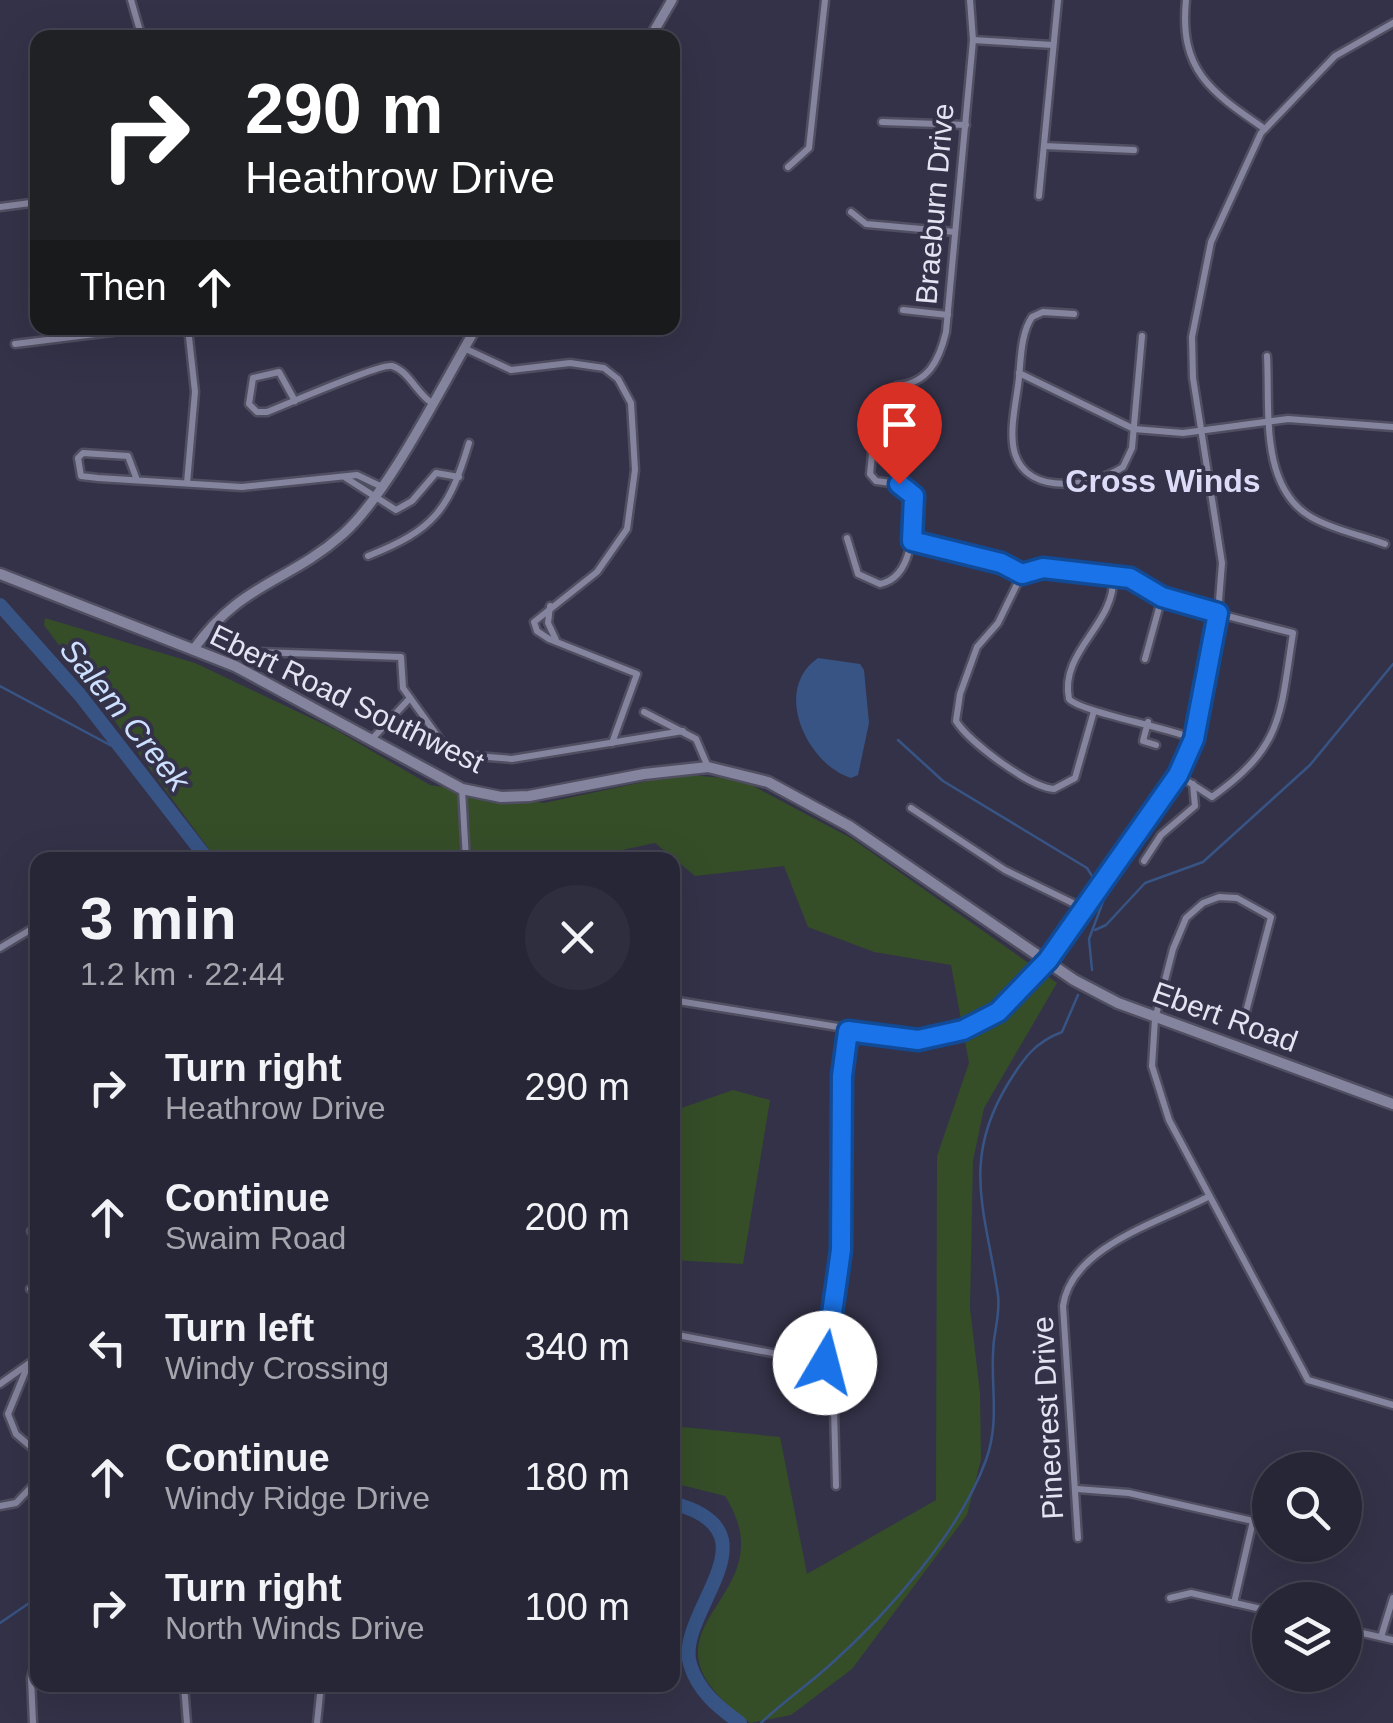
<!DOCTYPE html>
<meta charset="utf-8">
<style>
:root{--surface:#272636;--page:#2f2e3e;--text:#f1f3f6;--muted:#a4a5ad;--line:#434351}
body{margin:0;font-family:Arial,sans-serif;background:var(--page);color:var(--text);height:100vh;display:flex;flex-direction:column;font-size:38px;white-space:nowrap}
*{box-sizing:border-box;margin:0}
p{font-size:32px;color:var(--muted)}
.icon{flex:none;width:55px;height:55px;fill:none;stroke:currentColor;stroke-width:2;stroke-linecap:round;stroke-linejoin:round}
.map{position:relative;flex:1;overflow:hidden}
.details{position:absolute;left:30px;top:852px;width:650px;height:840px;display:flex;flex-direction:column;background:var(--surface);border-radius:20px;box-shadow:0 10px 40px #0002,0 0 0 2px var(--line)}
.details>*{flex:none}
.guide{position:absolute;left:30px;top:30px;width:650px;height:305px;border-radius:20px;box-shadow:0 10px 40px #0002,0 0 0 2px var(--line);background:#202124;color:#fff;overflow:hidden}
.buttons{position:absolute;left:1252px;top:1452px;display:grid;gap:20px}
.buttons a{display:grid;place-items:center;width:110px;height:110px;border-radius:50%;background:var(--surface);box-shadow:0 10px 40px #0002,0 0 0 2px var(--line);font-size:50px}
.pin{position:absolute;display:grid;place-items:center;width:85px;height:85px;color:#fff;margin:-102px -42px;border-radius:50% 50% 50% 0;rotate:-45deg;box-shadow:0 0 10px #0007}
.pin .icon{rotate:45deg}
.me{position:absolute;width:110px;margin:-55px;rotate:8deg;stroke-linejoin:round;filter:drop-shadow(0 0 8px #0008)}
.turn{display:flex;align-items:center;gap:35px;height:210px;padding:0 50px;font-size:45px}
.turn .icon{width:130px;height:130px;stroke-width:2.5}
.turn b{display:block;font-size:70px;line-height:85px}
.then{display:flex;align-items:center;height:95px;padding:0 50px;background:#0003;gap:20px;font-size:38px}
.round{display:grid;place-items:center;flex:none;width:105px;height:105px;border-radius:52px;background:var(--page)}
.headline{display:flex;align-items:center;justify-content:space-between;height:170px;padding:0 50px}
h1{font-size:60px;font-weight:700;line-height:75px}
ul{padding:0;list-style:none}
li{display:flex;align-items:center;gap:30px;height:130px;padding:0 50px}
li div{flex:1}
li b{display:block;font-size:38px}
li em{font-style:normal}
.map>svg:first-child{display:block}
.green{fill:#354e28}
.water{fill:#375485}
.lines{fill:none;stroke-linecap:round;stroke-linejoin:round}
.stream{stroke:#375485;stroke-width:2.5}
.river{stroke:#375485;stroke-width:14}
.minor-casing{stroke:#504e61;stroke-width:11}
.tertiary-casing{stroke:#504e61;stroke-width:14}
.secondary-casing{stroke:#504e61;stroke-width:15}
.minor{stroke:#85849e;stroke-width:6}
.tertiary{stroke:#85849e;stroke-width:9}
.secondary{stroke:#85849e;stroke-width:10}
.route-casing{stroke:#114b97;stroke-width:25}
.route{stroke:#1a73e8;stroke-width:18}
.labels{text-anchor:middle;stroke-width:8;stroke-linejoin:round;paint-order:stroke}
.street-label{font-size:30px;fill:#e4e3f2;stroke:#343248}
.neighbourhood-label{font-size:32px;font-weight:bold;fill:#dcdbf8;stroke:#343248}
.water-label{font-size:32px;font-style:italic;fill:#cde0ff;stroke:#343248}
</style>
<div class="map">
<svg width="1393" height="1723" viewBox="0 0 1393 1723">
<rect width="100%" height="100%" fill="#343248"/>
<g class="green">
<path d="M45,618L195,663L336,730L430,785L544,803L681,774L742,780L851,838L1057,983L984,1108L973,1161L970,1308L980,1393L981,1459L967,1515L852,1669L791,1715L750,1723C615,1624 793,1603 725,1496L673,1483V1426L780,1437L807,1574L936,1500L937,1156L969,1063L951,965L874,952L808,927L784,866L695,876L655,843L575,860H217L44,625Z"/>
<path d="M733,1090L770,1100L743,1264L673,1260V1111Z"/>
</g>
<path class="water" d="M818,658L860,664L864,670L869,723L858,775L851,778C808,765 771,690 818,658Z"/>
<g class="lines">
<g class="stream">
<path d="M0,686L123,752"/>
<path d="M898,740L943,781L1087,868L1094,879"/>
<path d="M1095,930L1106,925L1145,883L1203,862L1310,765L1393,664"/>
<path d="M1092,970L1089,939L1107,891"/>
<path d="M0,1623L38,1597"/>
<path d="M761,1723C783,1702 808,1685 831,1664C888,1613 960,1532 986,1460C1001,1419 989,1380 994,1340C996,1326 1000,1310 998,1295C986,1212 960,1161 1009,1082C1024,1058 1035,1042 1062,1032L1078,995"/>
</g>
<g class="river">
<path d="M0,605L80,695L208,860"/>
<path d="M672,1503C783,1531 675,1612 690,1664C698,1691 718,1707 740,1723"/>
</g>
<defs>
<g id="minor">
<path d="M131,0L142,38"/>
<path d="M1186,0C1179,71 1211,92 1265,129"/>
<path d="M973,40L1053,45"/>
<path d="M882,122L966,125"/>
<path d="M1044,146L1134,150"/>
<path d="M788,167L809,148L825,0"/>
<path d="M1039,196L1058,0"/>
<path d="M0,207L38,202"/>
<path d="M851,212L866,224L955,232"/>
<path d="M903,310L948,315"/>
<path d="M1074,314L1043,312L1032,317C1021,333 1021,358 1019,377C1017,400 1008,431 1015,454C1029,497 1094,486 1123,467L1132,448L1142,336"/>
<path d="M15,344L144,328"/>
<path d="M464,348L511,370L570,363L604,368L618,379L631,403L635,470L627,529L597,572L534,622L537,631L549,639L637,674L612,743"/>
<path d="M1267,356C1270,407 1259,487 1311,517C1333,530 1361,535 1385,544"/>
<path d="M1019,373L1134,429L1183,433L1288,419L1393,427"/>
<path d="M897,386C928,383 939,361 946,332L973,40L970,0"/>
<path d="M295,401L279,372L253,378L249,404L257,412H267C285,405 381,363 392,366C409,371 417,394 432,403"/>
<path d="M346,478L396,510L412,501L436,473L459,477"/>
<path d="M137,480L128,456L83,453L78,458L81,476L98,478L242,487L357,475L380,486"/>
<path d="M187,483L195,392L188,328"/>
<path d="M847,538L858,574L880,584C915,577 913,524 913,497L899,484L876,481L870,474L873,444"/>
<path d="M912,541L1001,563L1022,574"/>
<path d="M368,556C434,530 449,510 469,443"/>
<path d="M1113,577C1116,624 1059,651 1069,699C1081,712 1169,728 1195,739"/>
<path d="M550,606L548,623L556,640"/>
<path d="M259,652L401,657L403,688L444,745L464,755L512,759L683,731"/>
<path d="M1145,659L1162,597"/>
<path d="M1094,711L1075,778L1054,789C1029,787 969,742 956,721L960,694L977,647L998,623L1022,574L1043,568L1131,578L1181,604L1293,633C1280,714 1284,746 1212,797L1178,775"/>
<path d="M644,712L696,739L708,767"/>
<path d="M1148,722L1143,741L1156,745"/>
<path d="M372,739L410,698"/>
<path d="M462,789L466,860"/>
<path d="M911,808L1005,870L1085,909"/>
<path d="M1144,861L1161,835L1195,806L1193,784"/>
<path d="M0,948L30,930"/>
<path d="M672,1000L918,1040L963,1030L998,1012L1048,961L1178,775L1195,739L1218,613L1222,563L1193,378L1192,337L1211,242L1261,133L1335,56L1393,23"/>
<path d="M1243,1023L1271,917L1237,898L1219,897L1203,903L1186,918L1173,949L1155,1019L1152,1066L1169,1120L1308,1380L1393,1405"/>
<path d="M31,1231L38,1230"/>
<path d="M30,1289L38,1287"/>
<path d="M672,1334L825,1363"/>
<path d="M28,1365L8,1414L16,1434L38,1453"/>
<path d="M0,1384L38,1357"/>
<path d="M672,1390H675"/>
<path d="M836,1486L834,1408L825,1363L841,1250L842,1076L848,1031"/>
<path d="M1077,1489L1129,1493L1253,1521L1270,1519"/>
<path d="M0,1506L16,1503L38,1480"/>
<path d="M1078,1538L1063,1306C1071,1247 1159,1222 1208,1197"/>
<path d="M1170,1598L1191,1593L1270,1611"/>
<path d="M1234,1603L1253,1521"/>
<path d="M1345,1629L1393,1640"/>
<path d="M1381,1637L1393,1598"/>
<path d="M184,1685L187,1723"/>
<path d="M33,1723L31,1678L38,1653"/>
<path d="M317,1723L321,1685"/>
</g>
<g id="tertiary">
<path d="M650,38L672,0"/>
<path d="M193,650C241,582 288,583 343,534C390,492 442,385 476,328"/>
</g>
<path id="secondary" d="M0,574L235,666L462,789L501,797L529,796L644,774L708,767L768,782L849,826L1074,980L1118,1003L1393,1104"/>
</defs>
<use href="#minor" class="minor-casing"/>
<use href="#tertiary" class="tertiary-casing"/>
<use href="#secondary" class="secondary-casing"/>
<use href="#minor" class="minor"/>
<use href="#tertiary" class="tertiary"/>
<use href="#secondary" class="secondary"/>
</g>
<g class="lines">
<defs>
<path id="route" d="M825,1363L841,1250L842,1076L848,1031L918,1040L963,1030L998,1012L1048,960L1178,775L1194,739L1218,613L1162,597L1130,578L1043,568L1022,574L1001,563L912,541L914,496L899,484"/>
</defs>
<use href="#route" class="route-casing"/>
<use href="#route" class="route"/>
</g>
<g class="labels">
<g class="street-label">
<text transform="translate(935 204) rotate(-85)" y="10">Braeburn Drive</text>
<text transform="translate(347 699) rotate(26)" y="10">Ebert Road Southwest</text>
<text transform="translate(1225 1017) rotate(20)" y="10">Ebert Road</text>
<text transform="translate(1048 1418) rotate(-93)" y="10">Pinecrest Drive</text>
</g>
<g class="neighbourhood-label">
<text x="1163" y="492">Cross Winds</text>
</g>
<g class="water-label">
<text transform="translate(125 715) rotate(51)" y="11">Salem Creek</text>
</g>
</g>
</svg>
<div class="buttons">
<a><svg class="icon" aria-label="search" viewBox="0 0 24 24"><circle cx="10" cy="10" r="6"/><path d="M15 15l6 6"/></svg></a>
<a><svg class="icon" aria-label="layers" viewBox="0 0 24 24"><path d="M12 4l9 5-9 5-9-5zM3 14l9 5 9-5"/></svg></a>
</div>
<div class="pin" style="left:899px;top:484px;background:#d93025"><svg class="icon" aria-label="arrive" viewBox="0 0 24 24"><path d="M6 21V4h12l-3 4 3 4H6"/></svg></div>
<svg class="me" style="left:825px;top:1363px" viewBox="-20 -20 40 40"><circle r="19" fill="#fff"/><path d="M0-13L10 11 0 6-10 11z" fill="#1a73e8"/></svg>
<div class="guide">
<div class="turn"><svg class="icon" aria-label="right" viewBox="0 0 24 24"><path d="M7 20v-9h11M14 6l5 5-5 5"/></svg><div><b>290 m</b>Heathrow Drive</div></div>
<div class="then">Then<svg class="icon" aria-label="ahead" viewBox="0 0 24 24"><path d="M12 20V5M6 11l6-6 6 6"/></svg></div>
</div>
<section class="details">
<div class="headline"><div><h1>3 min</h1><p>1.2 km · 22:44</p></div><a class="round"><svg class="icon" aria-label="close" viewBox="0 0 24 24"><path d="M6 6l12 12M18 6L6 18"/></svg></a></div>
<ul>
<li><svg class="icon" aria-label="right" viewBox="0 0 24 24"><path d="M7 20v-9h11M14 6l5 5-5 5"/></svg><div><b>Turn right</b><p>Heathrow Drive</p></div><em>290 m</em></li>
<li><svg class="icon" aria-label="ahead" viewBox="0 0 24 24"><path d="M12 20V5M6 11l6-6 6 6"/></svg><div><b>Continue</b><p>Swaim Road</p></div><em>200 m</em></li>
<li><svg class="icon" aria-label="left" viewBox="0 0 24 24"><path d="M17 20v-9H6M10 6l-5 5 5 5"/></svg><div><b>Turn left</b><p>Windy Crossing</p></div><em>340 m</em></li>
<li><svg class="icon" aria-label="ahead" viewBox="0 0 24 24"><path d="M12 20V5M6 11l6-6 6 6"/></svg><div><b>Continue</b><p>Windy Ridge Drive</p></div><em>180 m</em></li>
<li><svg class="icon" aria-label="right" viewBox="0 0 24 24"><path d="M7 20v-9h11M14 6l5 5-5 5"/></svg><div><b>Turn right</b><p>North Winds Drive</p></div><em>100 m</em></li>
</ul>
</section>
</div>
